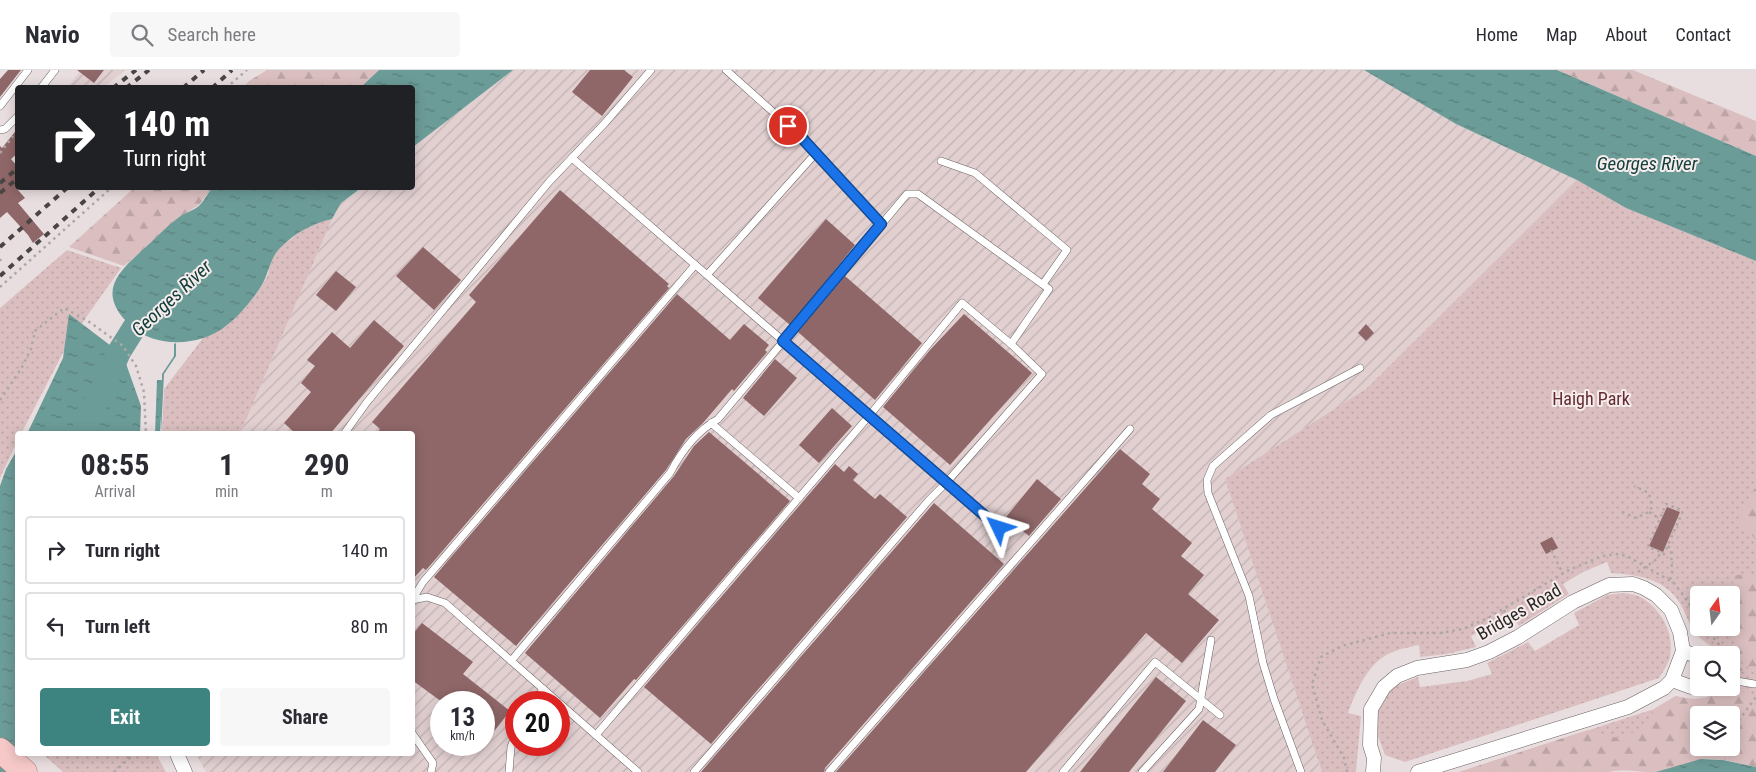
<!DOCTYPE html>
<style>
:root{--surface:#fff;--page:#f7f7f7;--text:#2b2b33;--muted:#7c7c81;--line:#e1e1e2;--accent:#3d8480}
body{margin:0;font-family:"Roboto Condensed",sans-serif;background:var(--page);color:var(--text);height:100vh;display:flex;flex-direction:column;font-size:19px;white-space:nowrap}
*{box-sizing:border-box;margin:0}
p{font-size:16px;color:var(--muted)}
.icon{flex:none;width:28px;height:28px;fill:none;stroke:currentColor;stroke-width:2;stroke-linecap:round;stroke-linejoin:round}
.map{position:relative;flex:1;overflow:hidden}
.panel{position:absolute;left:15px;top:361px;width:400px;height:325px;display:flex;flex-direction:column;background:var(--surface);border-radius:5px;box-shadow:0 2px 12px #0003}
.panel>*{flex:none}
.hud{position:absolute;left:15px;top:15px;width:400px;height:105px;border-radius:5px;box-shadow:0 2px 12px #0003;background:#202124;color:#fff;overflow:hidden}
.needle{width:32px;rotate:14deg}
.controls{position:absolute;left:1690px;top:516px;display:grid;gap:10px}
.controls a{display:grid;place-items:center;width:50px;height:50px;border-radius:5px;background:var(--surface);box-shadow:0 2px 12px #0003;font-size:25px}
.speed{position:absolute;left:430px;top:621px;display:flex;gap:10px;font-size:25px;font-weight:700;text-align:center}
.speed>*{display:grid;place-content:center;width:65px;height:65px;border-radius:50%;background:var(--surface);box-shadow:0 2px 12px #0003;line-height:1}
.speed small{font-size:12px;font-weight:400}
.speed .limit{border:8px solid #d22;background:#fff;color:#111}
.pin{position:absolute;display:grid;place-items:center;width:42px;height:42px;color:#fff;margin:-21px;border:2px solid #fff;border-radius:50%;box-shadow:0 1px 5px #0007}
.me{position:absolute;width:55px;margin:-28px;rotate:311deg;stroke-linejoin:round;filter:drop-shadow(0 0 4px #0008)}
.turn{display:flex;align-items:center;gap:18px;height:105px;padding:0 25px;font-size:22px}
.turn .icon{width:65px;height:65px;stroke-width:2.5}
.turn b{display:block;font-size:35px;line-height:42px}
.eta{display:flex;justify-content:space-evenly;align-items:center;height:85px;text-align:center}
.eta b{font-size:30px;font-weight:700;line-height:35px}
.button{display:flex;gap:10px;margin-top:auto;padding:10px 25px}
.button a{flex:1;height:58px;border-radius:5px;background:var(--accent);color:#fff;font-size:20px;font-weight:700;line-height:58px;text-align:center}
.button a+a{background:var(--page);color:var(--text)}
ul{padding:0;list-style:none}
li{display:flex;align-items:center;gap:15px;height:68px;margin:0 10px 8px;padding:0 15px;border:2px solid var(--line);border-radius:5px}
li div{flex:1}
li b{display:block;font-size:19px}
li em{font-style:normal}
header{display:flex;align-items:center;gap:30px;box-sizing:border-box;height:70px;padding:0 25px;background:var(--surface);border-bottom:1px solid var(--line)}
header strong{font-size:24px}
nav{display:flex;gap:28px;margin-inline-start:auto;font-size:18px}
.search{width:350px;height:45px;background:var(--page);display:flex;align-items:center;gap:12px;box-sizing:border-box;padding:0 18px;border-radius:5px;color:var(--muted);font-size:19px}
.map>svg:first-child{display:block}
.industrial{fill:url(#industrial-furrows);fill-rule:evenodd}
.grass{fill:url(#grass-dots);fill-rule:evenodd}
.forest{fill:url(#forest-firs);fill-rule:evenodd}
.water{fill:url(#water-ripples)}
.lines{fill:none;stroke-linecap:round;stroke-linejoin:round}
.river{stroke:#6c9c98;stroke-width:24}
.building{fill:#8f6768}
.service-casing{stroke:#696161;stroke-width:8}
.minor-casing{stroke:#696161;stroke-width:15}
.trunk-casing{stroke:#ad8687;stroke-width:25}
.path{stroke:#afa7a7;stroke-width:2.5;stroke-dasharray:2.5 4;stroke-linecap:butt}
.service{stroke:#fff;stroke-width:7}
.minor{stroke:#fff;stroke-width:14}
.trunk{stroke:#f6c8c8;stroke-width:24}
.rail{stroke:#4a4545;stroke-width:4;stroke-dasharray:6 6;stroke-linecap:butt}
.route-casing{stroke:#114b97;stroke-width:12}
.route{stroke:#1a73e8;stroke-width:9}
.labels{text-anchor:middle;stroke-width:4;stroke-linejoin:round;paint-order:stroke}
.park-label{font-size:18px;fill:#642c31;stroke:#f6ecec}
.street-label{font-size:18px;fill:#2a2626;stroke:#f6ecec}
.water-label{font-size:19px;font-style:italic;fill:#12403d;stroke:#f6ecec}
</style>
<header>
<strong>Navio</strong>
<div class="search"><svg class="icon" aria-label="search" viewBox="0 0 24 24"><circle cx="10" cy="10" r="6"/><path d="M15 15l6 6"/></svg>Search here</div>
<nav><a>Home</a><a>Map</a><a>About</a><a>Contact</a></nav>
</header>
<div class="map">
<svg width="1756" height="702" viewBox="0 0 1756 702">
<defs>
<pattern id="industrial-furrows" width="10" height="10" patternUnits="userSpaceOnUse" patternTransform="scale(1.25)"><rect width="10" height="10" fill="#e2d0d1"/><path d="M-1 1l2-2M0 10L10 0M9 11l2-2" fill="none" stroke="#c2b2b3"/></pattern>
<pattern id="grass-dots" width="8" height="8" patternUnits="userSpaceOnUse" patternTransform="scale(1.25)"><rect width="8" height="8" fill="#dbbfc0"/><path d="M2 2h.1M6 6h.1" fill="none" stroke="#bca4a5" stroke-width="1.8" stroke-linecap="round"/></pattern>
<pattern id="forest-firs" width="22" height="20" patternUnits="userSpaceOnUse" patternTransform="scale(1.25)"><rect width="22" height="20" fill="#dbbfc0"/><path d="M5 1l3.5 6h-7zM16 11l3.5 6h-7z" fill="#bca4a5"/></pattern>
<pattern id="water-ripples" width="26" height="14" patternUnits="userSpaceOnUse" patternTransform="scale(1.25)"><rect width="26" height="14" fill="#6c9c98"/><path d="M2 4q2-2 4 0t4 0M15 11q2-2 4 0t4 0" fill="none" stroke="#597f7c"/></pattern>
</defs>
<rect width="100%" height="100%" fill="#e9dedf"/>
<g class="industrial">
<path d="M81,0H125L104,17L67,18Z"/>
<path d="M513,0H1364L1456,54L1577,110L1367,318L1225,409L1322,702H206L196,684H412V364H240L332,149L341,133L361,118H412L413,77ZM441,632H484V675H441ZM516,632H559V675H516Z"/>
</g>
<g class="grass">
<path d="M1577,110L1626,138L1756,191V697C1738,693 1717,686 1699,690C1684,693 1669,701 1654,702C1639,702 1623,698 1608,702H1459L1654,639L1676,626C1691,630 1709,632 1720,618H1731V585H1721C1713,575 1704,574 1696,563C1688,554 1686,542 1679,532C1664,508 1637,505 1611,503L1607,492L1583,502L1563,514L1569,524L1519,556L1513,545L1471,566L1476,577L1447,584L1420,587L1419,575C1411,577 1403,578 1395,581C1369,590 1357,619 1348,643L1361,646L1356,702H1322L1225,409L1367,318ZM1699,525H1731V558H1699ZM1699,645H1731V678H1699Z"/>
<path d="M332,149L240,364H162L164,319L203,268L226,256L245,238L260,218L268,205L270,192L278,179L302,160L315,153Z"/>
<path d="M67,180L121,198L68,273L21,364H18L17,371L0,408V238Z"/>
<path d="M1623,523C1627,524 1634,524 1638,526C1660,536 1675,563 1670,587C1668,594 1663,602 1659,608L1405,692L1385,685L1378,666V641L1390,618L1418,607L1420,617L1467,611L1492,604L1487,593L1528,572L1535,581L1579,555L1574,543L1607,525Z"/>
<path d="M43,684H156L166,702H63Z"/>
</g>
<g class="forest">
<path d="M267,0H379L361,17L242,18L249,11Z"/>
<path d="M1557,0H1633L1756,51V86Z"/>
<path d="M134,118H212L199,135L181,146L124,196L69,177Z"/>
<path d="M1756,416V470L1739,451L1743,437Z"/>
<path d="M1743,504L1756,509V605L1741,591L1729,559L1731,558L1733,506Z"/>
<path d="M1720,618H1727L1756,625V697C1738,693 1717,686 1699,690C1684,693 1669,701 1654,702C1639,702 1623,698 1608,702H1459L1588,660L1605,666L1623,668L1648,654L1654,639L1676,626C1691,630 1709,632 1720,618ZM1699,645H1731V678H1699Z"/>
</g>
<g class="water">
<path d="M379,0H513L413,77L412,18L361,17Z"/>
<path d="M1364,0H1557L1756,86V191L1626,138L1577,110L1456,54Z"/>
<path d="M212,118H361L341,133L332,149C311,154 295,163 280,178C269,189 269,205 260,218C251,231 240,245 227,255C203,276 157,279 132,257C94,222 118,202 148,175C159,165 170,153 182,145C187,142 194,140 199,136C204,131 208,123 212,118Z"/>
<path d="M69,244L123,285L141,336L140,364H27L63,288Z"/>
<path d="M176,273V286L164,304L161,364V346L160,364H155L157,310H162V304L174,286V274Z"/>
<path d="M17,380V679L10,702H0V416L6,399Z"/>
<path d="M1701,689L1723,690L1756,697V702H1656Z"/>
</g>
<g class="lines">
<path class="river" d="M82,364L119,282L134,258L157,238"/>
</g>
<g class="building">
<path d="M8,0H21L0,27V9Z"/>
<path d="M77,0H104L94,13Z"/>
<path d="M590,0H624L633,7L602,46L572,22Z"/>
<path d="M18,58V83L11,89L18,97V120L25,128L18,133L44,164L33,173L28,165L7,142L0,148V76L2,78Z"/>
<path d="M560,120L669,214L667,216L669,218L426,500L423,498L412,510V364H376L380,359L372,352L476,232L469,225Z"/>
<path d="M826,149L855,175L790,255L758,228Z"/>
<path d="M423,177L461,210L434,240L396,206Z"/>
<path d="M336,201L356,217L336,241L316,225Z"/>
<path d="M845,206L922,273L875,330L798,262Z"/>
<path d="M677,224L730,270L744,254L769,275L765,280L767,282L734,321L732,319L703,353L686,369L666,400L516,576L434,507Z"/>
<path d="M964,244L1032,303L950,395L883,337L930,280Z"/>
<path d="M374,250L404,276L330,364H296L284,353L311,322L301,313L315,296L307,290L332,262L350,278Z"/>
<path d="M1366,254L1374,263L1366,271L1358,263Z"/>
<path d="M775,289L797,308L764,346L743,328Z"/>
<path d="M832,338L852,356L819,393L799,375Z"/>
<path d="M709,362L790,431L636,610L634,609L600,648L525,583L674,406L694,376Z"/>
<path d="M1120,379L1150,404L1142,414L1160,429L1152,439L1192,473L1181,486L1204,505L1188,524L1219,550L1182,593L1146,563L1026,702H836Z"/>
<path d="M835,394L844,402L849,396L858,404L853,410L875,429L880,424L907,447L711,674L644,617Z"/>
<path d="M1037,409L1061,429L1029,466L1006,447Z"/>
<path d="M934,433L1004,494L825,698L824,702H701Z"/>
<path d="M1667,437L1680,442L1663,482L1649,476Z"/>
<path d="M1552,467L1558,478L1546,484L1540,473Z"/>
<path d="M422,553L473,592L463,604L510,641L484,674V632H478L464,621L455,632H442L412,610V565Z"/>
<path d="M1156,607L1186,631L1129,702H1080Z"/>
<path d="M1203,650L1236,675L1215,702H1163Z"/>
</g>
<g class="lines">
<defs>
<g id="service">
<path d="M726,0L801,67L881,154"/>
<path d="M41,18L55,0"/>
<path d="M0,36L28,0"/>
<path d="M0,60L5,59L18,46"/>
<path d="M572,88L999,458"/>
<path d="M941,91L975,103L1067,180L1043,214"/>
<path d="M707,205L816,83"/>
<path d="M711,353L799,428"/>
<path d="M344,364L367,332L549,112L605,53L651,0"/>
<path d="M412,530L423,512L695,195"/>
<path d="M412,530L427,527L445,533L638,702"/>
<path d="M511,591L670,403C681,382 697,361 718,349L907,124H918L1049,219L1011,274"/>
<path d="M1731,610L1754,614"/>
<path d="M534,632L543,619"/>
<path d="M412,663L433,693L431,702"/>
<path d="M596,665L869,346L962,233L1011,274L1042,304L946,413L929,430L694,702"/>
<path d="M509,702L511,677L516,664"/>
<path d="M829,702L1130,359"/>
<path d="M1063,702L1155,592L1220,645"/>
<path d="M1142,702L1199,639L1211,570"/>
<path d="M1301,702L1274,629L1263,593L1249,526L1208,423L1207,410L1213,396L1271,345L1360,298"/>
</g>
<g id="minor">
<path d="M1683,581L1699,587"/>
<path d="M1672,610L1691,617L1699,616"/>
<path d="M177,684L185,702"/>
<path d="M1373,702L1374,688L1370,675L1371,639L1384,617L1397,606L1417,598L1467,590L1489,582L1518,567L1573,532L1609,515L1633,514L1644,518L1656,525L1671,540L1680,562L1683,581L1672,610L1664,618L1628,637L1418,702"/>
</g>
<path id="trunk" d="M0,680L25,702"/>
</defs>
<use href="#service" class="service-casing"/>
<use href="#minor" class="minor-casing"/>
<use href="#trunk" class="trunk-casing"/>
<g class="path">
<path d="M226,18L247,0"/>
<path d="M0,83L13,66"/>
<path d="M0,189L1,191"/>
<path d="M0,217L111,118"/>
<path d="M0,330L21,299L31,279L35,261L64,238L88,251L123,276L136,296L144,322L146,364"/>
<path d="M1622,442L1636,448L1649,442L1652,437L1649,423L1634,416"/>
<path d="M1649,442L1660,449"/>
<path d="M1668,476L1671,479L1672,503L1670,510"/>
<path d="M1551,480L1563,504"/>
<path d="M1638,502L1657,489L1661,482L1648,477L1666,434L1683,441L1664,484L1661,482"/>
<path d="M1504,540L1512,555"/>
<path d="M1705,558L1728,585"/>
<path d="M1731,589L1744,603"/>
<path d="M1731,661L1756,627"/>
<path d="M1713,685L1719,678"/>
<path d="M114,702L134,684"/>
<path d="M1347,702L1344,688L1322,650L1312,614L1321,587L1342,576L1391,563H1440L1463,559L1488,548L1567,501L1602,486L1617,484L1627,486L1674,513L1688,532L1699,549"/>
</g>
<use href="#service" class="service"/>
<use href="#minor" class="minor"/>
<use href="#trunk" class="trunk"/>
<g class="rail">
<path d="M113,18L136,0"/>
<path d="M126,18L149,0"/>
<path d="M183,18L204,0"/>
<path d="M212,18L232,0"/>
<path d="M0,113L18,98"/>
<path d="M0,123L18,108"/>
<path d="M0,177L67,118"/>
<path d="M0,206L99,118"/>
</g>
</g>
<g class="lines">
<defs>
<path id="route" d="M788,56L801,67L881,154L783,271L999,458"/>
</defs>
<use href="#route" class="route-casing"/>
<use href="#route" class="route"/>
</g>
<g class="labels">
<g class="park-label">
<text x="1591" y="335">Haigh Park</text>
</g>
<g class="street-label">
<text transform="translate(1519 542) rotate(-30)" y="6">Bridges Road</text>
</g>
<g class="water-label">
<text x="1647" y="100">Georges River</text>
<text transform="translate(171 228) rotate(-43)" y="7">Georges River</text>
</g>
</g>
</svg>
<div class="controls">
<a><svg class="needle" viewBox="-14 -14 28 28"><path d="M0-13l5 13h-10z" fill="#e53935"/><path d="M0 13l5-13h-10z" fill="#7c7c81"/></svg></a>
<a><svg class="icon" aria-label="search" viewBox="0 0 24 24"><circle cx="10" cy="10" r="6"/><path d="M15 15l6 6"/></svg></a>
<a><svg class="icon" aria-label="layers" viewBox="0 0 24 24"><path d="M12 4l9 5-9 5-9-5zM3 14l9 5 9-5"/></svg></a>
</div>
<div class="speed"><div>13<small>km/h</small></div><div class="limit">20</div></div>
<div class="pin" style="left:788px;top:56px;background:#d93025"><svg class="icon" aria-label="arrive" viewBox="0 0 24 24"><path d="M6 21V4h12l-3 4 3 4H6"/></svg></div>
<svg class="me" style="left:999px;top:458px" viewBox="-20 -20 40 40"><path d="M0-17L14 15 0 8-14 15z" fill="#1a73e8" stroke="#fff" stroke-width="4"/></svg>
<div class="hud">
<div class="turn"><svg class="icon" aria-label="right" viewBox="0 0 24 24"><path d="M7 20v-9h11M14 6l5 5-5 5"/></svg><div><b>140 m</b>Turn right</div></div>
</div>
<section class="panel">
<div class="eta">
<div><b>08:55</b><p>Arrival</p></div>
<div><b>1</b><p>min</p></div>
<div><b>290</b><p>m</p></div>
</div>
<ul>
<li><svg class="icon" aria-label="right" viewBox="0 0 24 24"><path d="M7 20v-9h11M14 6l5 5-5 5"/></svg><div><b>Turn right</b></div><em>140 m</em></li>
<li><svg class="icon" aria-label="left" viewBox="0 0 24 24"><path d="M17 20v-9H6M10 6l-5 5 5 5"/></svg><div><b>Turn left</b></div><em>80 m</em></li>
</ul>
<div class="button"><a>Exit</a><a>Share</a></div>
</section>
</div>
